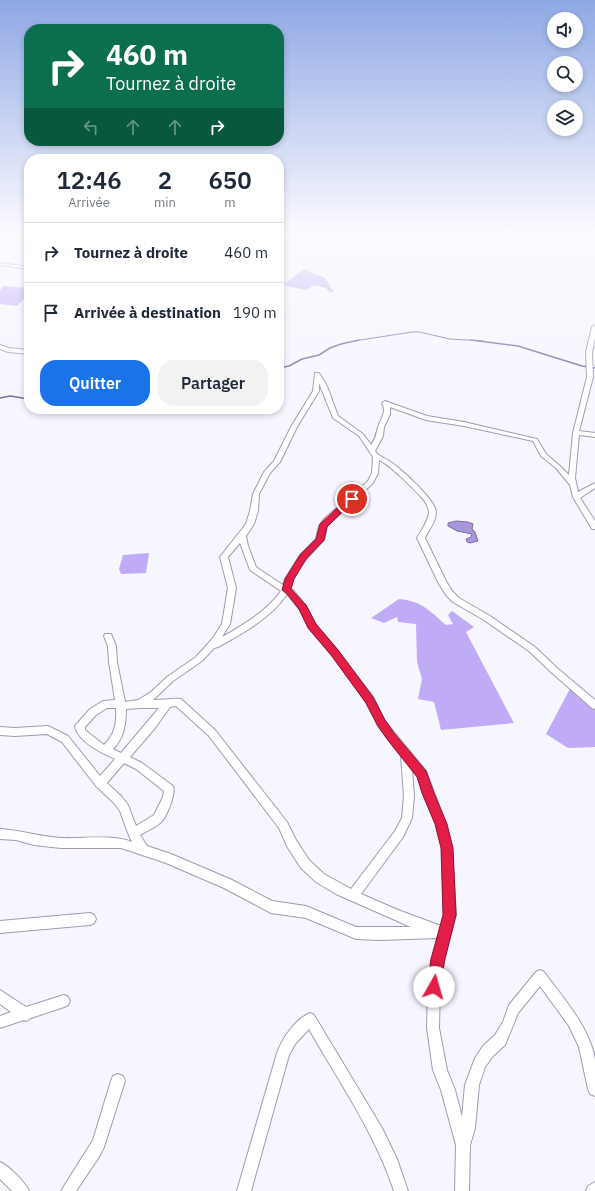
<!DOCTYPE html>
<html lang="fr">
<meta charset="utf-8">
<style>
:root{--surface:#fff;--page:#f2f2f3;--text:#1f2937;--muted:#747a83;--line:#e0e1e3;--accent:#1a73e8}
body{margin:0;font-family:"IBM Plex Sans",sans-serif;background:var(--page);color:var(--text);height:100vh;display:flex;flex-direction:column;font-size:15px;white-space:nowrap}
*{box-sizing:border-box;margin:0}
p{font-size:13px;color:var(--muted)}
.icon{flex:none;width:22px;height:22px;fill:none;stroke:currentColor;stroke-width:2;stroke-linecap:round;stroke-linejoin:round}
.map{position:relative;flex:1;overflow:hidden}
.panel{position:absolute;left:24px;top:154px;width:260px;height:260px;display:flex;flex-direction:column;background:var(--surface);border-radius:16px;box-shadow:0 2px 6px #0003}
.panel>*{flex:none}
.banner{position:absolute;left:24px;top:24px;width:260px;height:122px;border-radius:16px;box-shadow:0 2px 6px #0003;background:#0b6e4f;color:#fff;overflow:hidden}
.fabs{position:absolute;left:547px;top:12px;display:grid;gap:8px}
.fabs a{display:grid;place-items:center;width:36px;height:36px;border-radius:50%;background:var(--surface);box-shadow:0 2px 6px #0003;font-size:20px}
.pin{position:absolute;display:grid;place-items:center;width:34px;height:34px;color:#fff;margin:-17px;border:2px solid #fff;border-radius:50%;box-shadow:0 1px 4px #0007}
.me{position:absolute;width:44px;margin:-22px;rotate:7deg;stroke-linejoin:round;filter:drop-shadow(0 0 3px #0008)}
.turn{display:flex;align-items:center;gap:14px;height:84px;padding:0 16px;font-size:18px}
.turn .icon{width:52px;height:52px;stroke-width:2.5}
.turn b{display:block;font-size:28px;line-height:34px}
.lanes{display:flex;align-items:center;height:38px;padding:0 16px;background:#0003;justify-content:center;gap:20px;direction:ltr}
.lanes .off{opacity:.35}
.eta{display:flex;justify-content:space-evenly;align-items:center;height:68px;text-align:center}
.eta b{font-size:24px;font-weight:600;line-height:28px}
.action{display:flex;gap:8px;margin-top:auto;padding:8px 16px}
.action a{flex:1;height:46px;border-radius:16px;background:var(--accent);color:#fff;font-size:16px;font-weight:600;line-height:46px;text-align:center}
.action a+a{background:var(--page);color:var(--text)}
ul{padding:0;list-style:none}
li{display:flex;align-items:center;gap:12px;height:60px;padding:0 16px;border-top:1px solid var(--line)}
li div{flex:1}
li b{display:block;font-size:15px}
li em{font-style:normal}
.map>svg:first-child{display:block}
.forest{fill:#c0acf6}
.water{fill:#aa96dd;stroke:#7d6ea2}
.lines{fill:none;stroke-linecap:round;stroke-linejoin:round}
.stream-far1{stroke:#7d6ea2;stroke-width:1}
.stream{stroke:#7d6ea2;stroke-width:1.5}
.minor-casing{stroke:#a09bb0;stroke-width:2}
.minor{fill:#fff;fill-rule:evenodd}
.route{fill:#e11d48;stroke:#92132f}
</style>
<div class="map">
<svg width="595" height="1191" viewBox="0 0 595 1191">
<rect width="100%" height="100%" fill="#f7f5fe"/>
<g class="forest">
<path d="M304,269L314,274L324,277L334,292H329L326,288L314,285L306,290L283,285Z"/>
<path d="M4,286L29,288V294L17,306L0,304V290Z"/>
<path d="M149,553L146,573L121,574L119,569L123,555Z"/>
<path d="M399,599C422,601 430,611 446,625L453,624L448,615L452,611L474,627L466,632L514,723L441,730L434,702L418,699L422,679L417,662L416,624L398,622L397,617L384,623L371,618Z"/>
<path d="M573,683L595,702V747L568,748L546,734Z"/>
</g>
<path class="water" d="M456,521L468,522L473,524L472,529L475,532L478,541L470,543L467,542L466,539L471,537L472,534L457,531L448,526V523Z"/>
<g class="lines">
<path class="stream-far1" d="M354,341L412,332H419L450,339L483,341"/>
<g class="stream">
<path d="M471,340L518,346L582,366L595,368"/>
<path d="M279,368L289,366L302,359L319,355L330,348L341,344L359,340"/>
<path d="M0,398L10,396L29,399"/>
</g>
<defs>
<g id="minor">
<path d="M0,263L29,267V269L0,265Z"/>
<path d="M595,325V338L592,352L593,377L579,431L595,433V437L579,435L575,478L578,492L595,483V488L580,498L595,521V529H592L573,497L570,485L556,468L541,456L533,441L464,426L426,420L390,407V414L384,427L383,436L375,451C379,457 386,458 392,463C402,470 437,501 436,513C436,521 428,531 425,538L446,581L452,591L459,598L490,616L535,647L557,668L595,700V709L592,708L551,672L529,651L484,620L453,602L446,595L438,582L417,538C421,531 428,521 429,513C429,509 426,502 423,499C415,490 389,464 379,460L378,473L373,483L327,526L324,540L306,559L293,579L290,589L294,591L306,606L315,624L338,651L373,697L384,720L426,771L446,824L452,848L456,915L444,959L440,987L439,1028L447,1070L455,1090L462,1117L465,1085L475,1058L483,1046L495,1035L503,1022L509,1005L536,972L540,970L544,972C563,998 589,1026 595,1059C595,1070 595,1084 595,1096L590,1094L588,1089L579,1047L569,1026L540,986L518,1013L512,1028L505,1045L493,1056L485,1067L479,1085L475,1128L470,1145L469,1191H455L456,1145L441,1090L433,1070L427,1028L428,987L432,959L438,938L380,940L356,939L306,918L271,913L224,888L166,863L121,848H61L34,845L16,840L0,839V829C21,830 40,837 61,838C85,839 110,834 132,842L128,833L120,811L113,802L96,786L62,742L47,734L15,736L0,735V727L15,728L48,726L68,736L100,776L115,759C102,753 78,742 75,726L90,709L103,701L115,700L109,662L108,646L104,636L105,634H111L116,646L117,662L125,702L138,700L151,692L167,677L196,657L213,638L222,624L228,588L220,557L246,524L250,511L253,494L264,472L274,461L291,427L313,391L315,373H319L327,386L338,416L363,434L371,445C376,438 376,435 378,427C381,418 387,413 382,403L385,401L427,416L464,422L537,439L546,454L560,466L569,475L573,433L587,377L586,352L592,327ZM319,383L333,418L359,436L373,457L372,473L368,481L324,519L319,526L316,539L300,555L285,579L283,585L256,567L248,546L246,536L254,524L258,511L259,494L270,473L280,462L297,427L319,391ZM240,543L250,570L281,591C267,611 243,625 222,637L230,624L236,588L228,557ZM287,594L300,610L309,628L332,655L366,702L378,726L401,756L404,796L402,818L395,831L351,889L324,874L309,860L296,840L287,822L215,730L181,699C176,698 160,700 153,700L173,681L202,661L214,648L218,647C243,633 271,618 287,594ZM176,706L209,736L279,828L288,848L301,868L316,882L336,894L411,927H356L306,906L272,901L232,880L171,854L147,846L140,835C146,831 157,827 162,821C167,816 176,793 173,786L142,763L130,757L155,728L170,707ZM107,708H116C117,723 115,734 104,745L85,730V727L96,715ZM140,708H159L121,753L113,749C124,738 126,724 126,709ZM124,763L136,769L164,791L163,797L154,815L136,826L128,805L121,796L107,783ZM412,769L418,776L423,793L436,824L442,848L444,915L441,926L398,910L361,894L403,837L412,818L414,796Z"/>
<path d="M0,345L9,348L29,350V354L8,352L0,349Z"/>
<path d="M90,913L94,915L96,919L94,923L90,925L0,933V921Z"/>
<path d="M0,990L26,1007L64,995L68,997L70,1001L68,1005L64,1007L31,1018L26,1021L24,1020L0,1028V1016L11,1012L0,1004Z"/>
<path d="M310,1013L314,1015L382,1128L397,1159L408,1191H394C375,1133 339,1082 309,1029L295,1044L289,1055L251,1191H237L277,1053C282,1039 295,1019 310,1013Z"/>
<path d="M118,1074L123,1076L125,1081L104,1147L99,1157L76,1191H61L93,1140L111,1081L113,1076Z"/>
<path d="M0,1162C9,1166 25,1182 29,1191H12L0,1179Z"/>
<path d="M595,1182V1191H586L588,1186Z"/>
</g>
</defs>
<use href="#minor" class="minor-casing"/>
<use href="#minor" class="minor"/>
</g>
<linearGradient id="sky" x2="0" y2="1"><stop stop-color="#8fa8e4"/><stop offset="0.58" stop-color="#fbfaff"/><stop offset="1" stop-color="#fbfaff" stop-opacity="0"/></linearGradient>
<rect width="595" height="399" fill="url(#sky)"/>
<path class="route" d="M349,497H352L355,499L327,527L324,540L306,559L294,579L291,589L306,605L316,624L338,650L373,697L385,720L394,733L426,771L434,793L447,824L453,848L456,915L445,959L439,992L434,994L429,992L427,987L431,959L443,915L441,848L435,824L422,793L417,777L387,739L378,726L366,703L331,655L308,628L299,609L288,595L282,590L285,579L300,555L316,539L320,524Z"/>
</svg>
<div class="fabs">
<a><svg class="icon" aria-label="sound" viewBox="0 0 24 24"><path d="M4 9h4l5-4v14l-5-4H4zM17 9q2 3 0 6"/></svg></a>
<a><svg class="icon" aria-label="search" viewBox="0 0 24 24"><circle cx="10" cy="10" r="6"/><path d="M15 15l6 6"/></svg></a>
<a><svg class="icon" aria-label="layers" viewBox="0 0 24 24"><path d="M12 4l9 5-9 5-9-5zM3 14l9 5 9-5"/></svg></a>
</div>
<div class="pin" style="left:352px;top:499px;background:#d93025"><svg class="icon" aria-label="arrive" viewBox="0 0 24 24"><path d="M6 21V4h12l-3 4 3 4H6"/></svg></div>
<svg class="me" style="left:434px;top:987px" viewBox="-20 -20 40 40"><circle r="19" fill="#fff"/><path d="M0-13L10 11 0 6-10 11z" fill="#e11d48"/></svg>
<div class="banner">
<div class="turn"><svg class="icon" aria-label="right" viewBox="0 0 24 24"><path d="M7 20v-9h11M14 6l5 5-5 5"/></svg><div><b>460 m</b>Tournez à droite</div></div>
<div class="lanes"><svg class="icon off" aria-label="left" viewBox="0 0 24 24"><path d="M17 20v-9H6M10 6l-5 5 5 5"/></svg><svg class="icon off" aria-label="ahead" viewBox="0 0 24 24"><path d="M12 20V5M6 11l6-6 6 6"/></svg><svg class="icon off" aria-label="ahead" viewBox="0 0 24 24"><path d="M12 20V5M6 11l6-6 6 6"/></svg><svg class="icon" aria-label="right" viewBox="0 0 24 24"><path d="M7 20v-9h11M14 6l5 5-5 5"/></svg></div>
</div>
<section class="panel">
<div class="eta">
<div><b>12:46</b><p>Arrivée</p></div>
<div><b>2</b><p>min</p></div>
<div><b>650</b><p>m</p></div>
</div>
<ul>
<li><svg class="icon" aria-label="right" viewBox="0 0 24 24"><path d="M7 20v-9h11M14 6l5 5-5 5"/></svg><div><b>Tournez à droite</b></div><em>460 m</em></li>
<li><svg class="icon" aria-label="arrive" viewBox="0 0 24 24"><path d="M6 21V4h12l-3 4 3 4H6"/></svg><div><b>Arrivée à destination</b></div><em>190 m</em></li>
</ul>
<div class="action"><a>Quitter</a><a>Partager</a></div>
</section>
</div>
